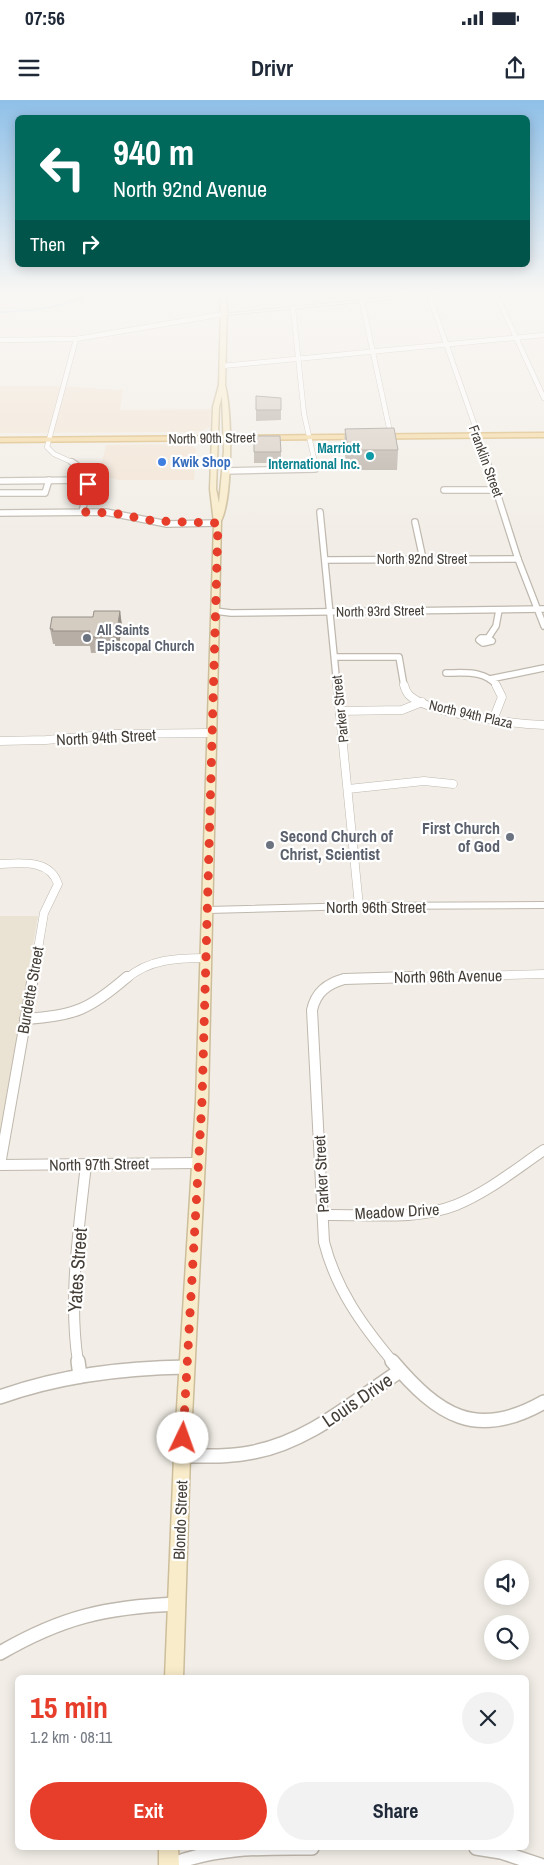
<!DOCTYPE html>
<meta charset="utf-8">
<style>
:root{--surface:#fff;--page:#f2f2f3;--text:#1f2937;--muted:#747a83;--accent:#e63e2b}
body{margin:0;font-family:"Archivo Narrow",sans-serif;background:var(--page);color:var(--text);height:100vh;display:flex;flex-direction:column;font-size:19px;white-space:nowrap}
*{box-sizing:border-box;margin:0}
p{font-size:16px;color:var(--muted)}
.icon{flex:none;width:28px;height:28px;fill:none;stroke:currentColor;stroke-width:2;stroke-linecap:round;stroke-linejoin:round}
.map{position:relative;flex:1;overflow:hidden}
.panel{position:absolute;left:15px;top:1575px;width:514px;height:175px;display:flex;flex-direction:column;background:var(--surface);border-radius:8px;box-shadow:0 2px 12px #0003}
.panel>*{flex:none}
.top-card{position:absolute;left:15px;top:15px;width:515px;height:152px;border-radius:8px;box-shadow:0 2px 12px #0003;background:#00695c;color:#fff;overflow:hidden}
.controls{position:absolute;left:484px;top:1460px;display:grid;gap:10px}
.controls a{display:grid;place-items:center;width:45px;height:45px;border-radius:50%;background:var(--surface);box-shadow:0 2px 12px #0003;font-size:25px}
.pin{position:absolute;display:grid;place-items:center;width:42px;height:42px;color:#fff;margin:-21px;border-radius:10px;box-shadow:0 2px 8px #0006}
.me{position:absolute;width:55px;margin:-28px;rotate:3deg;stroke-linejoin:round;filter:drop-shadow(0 0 4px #0008)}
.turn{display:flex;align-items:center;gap:18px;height:105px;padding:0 15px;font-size:22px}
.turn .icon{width:65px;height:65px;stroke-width:2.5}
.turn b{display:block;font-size:35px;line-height:42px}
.then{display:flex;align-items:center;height:48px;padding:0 15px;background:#0003;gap:10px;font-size:19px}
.round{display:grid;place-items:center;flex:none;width:52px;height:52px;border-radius:26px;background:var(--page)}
.headline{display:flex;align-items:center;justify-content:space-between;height:85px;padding:0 15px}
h1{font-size:30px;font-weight:700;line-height:38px;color:var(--accent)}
.cta{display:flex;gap:10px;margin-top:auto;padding:10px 15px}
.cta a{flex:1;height:58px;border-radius:30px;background:var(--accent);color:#fff;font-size:20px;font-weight:700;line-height:58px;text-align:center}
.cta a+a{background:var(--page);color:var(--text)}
.status{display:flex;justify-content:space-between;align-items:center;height:35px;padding:0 25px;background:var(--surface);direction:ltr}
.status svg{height:14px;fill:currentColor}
header{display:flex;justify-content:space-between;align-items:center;height:65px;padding:0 15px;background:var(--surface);font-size:22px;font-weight:700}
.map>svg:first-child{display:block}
.commercial{fill:#f2e4d4}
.education{fill:#eae2d2}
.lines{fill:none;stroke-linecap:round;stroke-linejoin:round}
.stream{stroke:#a9d2e9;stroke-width:2}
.minor-far4-casing{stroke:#bfb8ae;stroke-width:5.5}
.minor-far3-casing{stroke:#bfb8ae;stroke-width:8}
.minor-far2-casing{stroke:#bfb8ae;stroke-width:9}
.minor-far1-casing{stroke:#bfb8ae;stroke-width:12}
.minor-casing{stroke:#bfb8ae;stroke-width:16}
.tertiary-casing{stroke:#bfb8ae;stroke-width:2}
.secondary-casing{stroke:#cdbe9b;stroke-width:3}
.primary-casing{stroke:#d8b46f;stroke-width:3}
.minor-far4{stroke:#fff;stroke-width:4.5}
.minor-far3{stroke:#fff;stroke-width:5.5}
.minor-far2{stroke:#fff;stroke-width:8}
.minor-far1{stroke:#fff;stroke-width:10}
.minor{stroke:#fff;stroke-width:13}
.tertiary{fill:#fff;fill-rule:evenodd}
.secondary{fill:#f9ecca;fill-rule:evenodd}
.primary{fill:#f5d89e;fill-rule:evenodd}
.wall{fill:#b7afa6}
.shaded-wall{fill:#958f87}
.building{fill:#d5ccc1;stroke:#958f87}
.route{stroke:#e63e2b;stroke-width:9;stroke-dasharray:0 16.2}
.culture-dot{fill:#0f9aa8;stroke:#fff;stroke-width:2}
.shop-dot{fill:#3f7fe0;stroke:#fff;stroke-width:2}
.worship-dot{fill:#6b7280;stroke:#fff;stroke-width:2}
.labels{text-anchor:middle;stroke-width:4.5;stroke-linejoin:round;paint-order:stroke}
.far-street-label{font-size:14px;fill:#443e37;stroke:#fff}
.far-culture-label{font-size:14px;font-weight:bold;fill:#0d838f;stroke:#fff;text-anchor:end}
.far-shop-label{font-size:14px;font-weight:bold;fill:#366cbe;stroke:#fff;text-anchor:start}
.far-worship-label{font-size:14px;font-weight:bold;fill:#5b616d;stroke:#fff;text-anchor:start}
.street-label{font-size:16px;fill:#443e37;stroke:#fff}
.worship-label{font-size:16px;font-weight:bold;fill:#5b616d;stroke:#fff;text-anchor:end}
.near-street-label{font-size:19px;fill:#443e37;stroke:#fff}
</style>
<div class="status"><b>07:56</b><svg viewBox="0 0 49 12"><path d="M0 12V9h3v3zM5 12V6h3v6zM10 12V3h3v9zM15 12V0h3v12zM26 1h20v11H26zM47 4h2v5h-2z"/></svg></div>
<header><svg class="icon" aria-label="menu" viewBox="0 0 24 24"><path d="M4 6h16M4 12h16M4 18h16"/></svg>Drivr<svg class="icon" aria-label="share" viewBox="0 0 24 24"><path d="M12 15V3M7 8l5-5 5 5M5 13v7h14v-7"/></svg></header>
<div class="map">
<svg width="544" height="1765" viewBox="0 0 544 1765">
<rect width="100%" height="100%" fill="#f2eee7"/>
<g class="commercial">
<path d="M0,286H56L123,290L120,310L211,309L210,327L201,331L187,332L0,333Z"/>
<path d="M186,344L191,345L196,349L194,380H118L106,377L101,374L100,370L106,345Z"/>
</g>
<path class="education" d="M0,816H38L0,1033Z"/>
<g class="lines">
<path class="stream" d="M0,212C33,211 63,208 93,192"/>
<defs>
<g id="minor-far4">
<path d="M360,192L390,332"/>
<path d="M495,192L544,298"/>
<path d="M429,195L488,363"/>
<path d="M293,208L304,314L315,363"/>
<path d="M0,240L76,239L224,214"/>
<path d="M222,266L544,235"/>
<path d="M74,363L54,354L47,347L76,239"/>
</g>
<g id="minor-far3">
<path d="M72,362C92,374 87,392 82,412"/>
<path d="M487,362L518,459L544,526"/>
<path d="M225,371L315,369L314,362"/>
<path d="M0,381L88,380"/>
<path d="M444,390H497"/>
<path d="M0,393H45L49,380"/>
<path d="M320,412L337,586"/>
<path d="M0,413L106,412L167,424L218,423"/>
<path d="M415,422L423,459"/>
<path d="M325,460L518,459"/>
<path d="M215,511L231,513L543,509"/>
<path d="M481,538H488L492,541L483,543L479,540Z"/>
<path d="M488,538L496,526L499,510"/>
<path d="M335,557H399L404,586"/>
<path d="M446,573C464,573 485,570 497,586"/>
<path d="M490,579L544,568"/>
</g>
<g id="minor-far2">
<path d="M337,585L359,806"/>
<path d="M404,585C405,588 406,592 409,595C428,614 516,624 544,625"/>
<path d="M340,611L402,610L422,602"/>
<path d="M493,620L502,597L496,585"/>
<path d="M0,641L46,640L115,634L211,633"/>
<path d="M348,689L424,681L453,684"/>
<path d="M0,764C21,763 50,759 58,784L44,813L33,879"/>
<path d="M126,879C149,859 177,858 206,858"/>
<path d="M361,879L544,874"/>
</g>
<g id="minor-far1">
<path d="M25,919C75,916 90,909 127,877"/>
<path d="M0,1065L33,877"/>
<path d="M0,1065L198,1063"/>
<path d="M323,1115C366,1114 416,1121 456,1105C488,1092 516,1069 544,1050"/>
<path d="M78,1262C68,1196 79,1130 86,1064"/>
<path d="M393,1262C362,1225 336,1189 324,1142L312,910C316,892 327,884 344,879L411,877"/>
</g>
<g id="minor">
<path d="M78,1261L80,1276"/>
<path d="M392,1261C438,1315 476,1341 544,1302"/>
<path d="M0,1297C61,1275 123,1268 187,1267"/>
<path d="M182,1356C206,1356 231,1357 254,1352C310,1341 354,1301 400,1271"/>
<path d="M0,1553C62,1517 106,1507 177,1504"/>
<path d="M476,1748L501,1752L540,1765"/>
<path d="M171,1765C217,1746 264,1748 312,1748"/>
</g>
<g id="tertiary">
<path d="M444,192H465L224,215L222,214Z"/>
<path d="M544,802V808L359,809L208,813L203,810L208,807L359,803Z"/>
</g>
<g id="secondary">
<path d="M220,192H225L227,205L225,285C232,312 233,397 221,421L208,1001L190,1356L183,1578H165L174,1356L196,1001L214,423L210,389L213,307L219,285L221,205ZM222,296L224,351L219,403L216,389L219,307Z"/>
<path d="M159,1748H178L179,1765H159Z"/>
</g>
<path id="primary" d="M544,333V337L0,342V338Z"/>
</defs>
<use href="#minor-far4" class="minor-far4-casing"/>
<use href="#minor-far3" class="minor-far3-casing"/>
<use href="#minor-far2" class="minor-far2-casing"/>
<use href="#minor-far1" class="minor-far1-casing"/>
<use href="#minor" class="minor-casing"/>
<use href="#tertiary" class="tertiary-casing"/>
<use href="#secondary" class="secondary-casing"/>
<use href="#primary" class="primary-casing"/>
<use href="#minor-far4" class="minor-far4"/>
<use href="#minor-far3" class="minor-far3"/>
<use href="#minor-far2" class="minor-far2"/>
<use href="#minor-far1" class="minor-far1"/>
<use href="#minor" class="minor"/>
<use href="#tertiary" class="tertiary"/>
<use href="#secondary" class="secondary"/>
<use href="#primary" class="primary"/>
</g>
<g class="wall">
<path d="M256,296L281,310V320L256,321Z"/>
<path d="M345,329L398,350L397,370H347L344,348Z"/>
<path d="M254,336L281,352V363H254Z"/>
<path d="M120,511L122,526L118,552L91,553L90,546H55V544H53L50,529Z"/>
</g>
<path class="shaded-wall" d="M120,511L122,526L118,552L116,537Z"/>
<g class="building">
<path d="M256,296L281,298V310H256Z"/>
<path d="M394,328L398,350H348L345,329Z"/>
<path d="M254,336H280L281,352H254Z"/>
<path d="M94,511H120L116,537H88L90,531H52L53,529H50L52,517H93Z"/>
</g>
<linearGradient id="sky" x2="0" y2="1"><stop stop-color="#8fc0e8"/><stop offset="0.44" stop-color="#f9f7f4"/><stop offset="1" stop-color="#f9f7f4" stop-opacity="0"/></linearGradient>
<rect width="544" height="439" fill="url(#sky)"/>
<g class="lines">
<path class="route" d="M88,384L82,412L113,413L154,421L218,423L202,1001L183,1338"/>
</g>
<circle class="culture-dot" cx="370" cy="356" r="5"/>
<circle class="shop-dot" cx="162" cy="362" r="5"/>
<g class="worship-dot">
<circle cx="87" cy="538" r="5"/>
<circle cx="510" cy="737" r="5"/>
<circle cx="270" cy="745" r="5"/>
</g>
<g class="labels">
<g class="far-street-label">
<text transform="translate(212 338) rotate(-1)" y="5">North 90th Street</text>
<text transform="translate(486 361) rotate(70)" y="5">Franklin Street</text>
<text x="422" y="464">North 92nd Street</text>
<text transform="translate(380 511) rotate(-1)" y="5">North 93rd Street</text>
<text transform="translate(340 609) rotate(-96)" y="5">Parker Street</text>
<text transform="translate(471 614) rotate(13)" y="5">North 94th Plaza</text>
</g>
<g class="far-culture-label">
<text x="360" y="353">Marriott<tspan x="360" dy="16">International Inc.</tspan></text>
</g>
<g class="far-shop-label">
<text x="172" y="367">Kwik Shop</text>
</g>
<g class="far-worship-label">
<text x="97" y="535">All Saints<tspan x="97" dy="16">Episcopal Church</tspan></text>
</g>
<g class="street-label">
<text transform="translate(106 637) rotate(-3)" y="6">North 94th Street</text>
<text x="376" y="813">North 96th Street</text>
<text transform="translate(448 876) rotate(-1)" y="6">North 96th Avenue</text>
<text transform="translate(30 890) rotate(-80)" y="6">Burdette Street</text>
<text transform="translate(99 1064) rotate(-1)" y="6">North 97th Street</text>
<text transform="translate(321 1074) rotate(-93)" y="6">Parker Street</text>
<text transform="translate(397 1111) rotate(-3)" y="6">Meadow Drive</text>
<text transform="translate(180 1420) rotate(-88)" y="6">Blondo Street</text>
</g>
<g class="worship-label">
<text x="500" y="734">First Church<tspan x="500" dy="18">of God</tspan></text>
<text x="280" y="742" text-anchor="start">Second Church of<tspan x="280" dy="18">Christ, Scientist</tspan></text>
</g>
<g class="near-street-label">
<text transform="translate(77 1170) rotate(-86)" y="7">Yates Street</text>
<text transform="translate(357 1300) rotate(-34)" y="7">Louis Drive</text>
</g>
</g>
</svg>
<div class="controls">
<a><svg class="icon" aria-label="sound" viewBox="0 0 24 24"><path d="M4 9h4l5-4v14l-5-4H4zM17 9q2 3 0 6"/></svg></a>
<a><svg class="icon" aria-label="search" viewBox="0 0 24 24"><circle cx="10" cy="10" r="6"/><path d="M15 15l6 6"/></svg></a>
</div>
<div class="pin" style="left:88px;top:384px;background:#d93025"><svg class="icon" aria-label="arrive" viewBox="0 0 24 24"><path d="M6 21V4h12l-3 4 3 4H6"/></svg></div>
<svg class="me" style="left:183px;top:1338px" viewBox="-20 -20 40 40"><circle r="19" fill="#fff"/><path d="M0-13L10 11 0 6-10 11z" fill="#e63e2b"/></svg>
<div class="top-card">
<div class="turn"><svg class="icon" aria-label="left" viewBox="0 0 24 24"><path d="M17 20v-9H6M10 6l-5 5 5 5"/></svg><div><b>940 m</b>North 92nd Avenue</div></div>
<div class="then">Then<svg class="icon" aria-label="right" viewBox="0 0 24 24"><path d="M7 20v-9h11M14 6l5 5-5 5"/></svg></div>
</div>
<section class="panel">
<div class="headline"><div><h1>15 min</h1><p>1.2 km · 08:11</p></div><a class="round"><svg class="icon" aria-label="close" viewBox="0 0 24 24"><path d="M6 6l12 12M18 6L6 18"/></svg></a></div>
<div class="cta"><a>Exit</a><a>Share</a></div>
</section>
</div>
